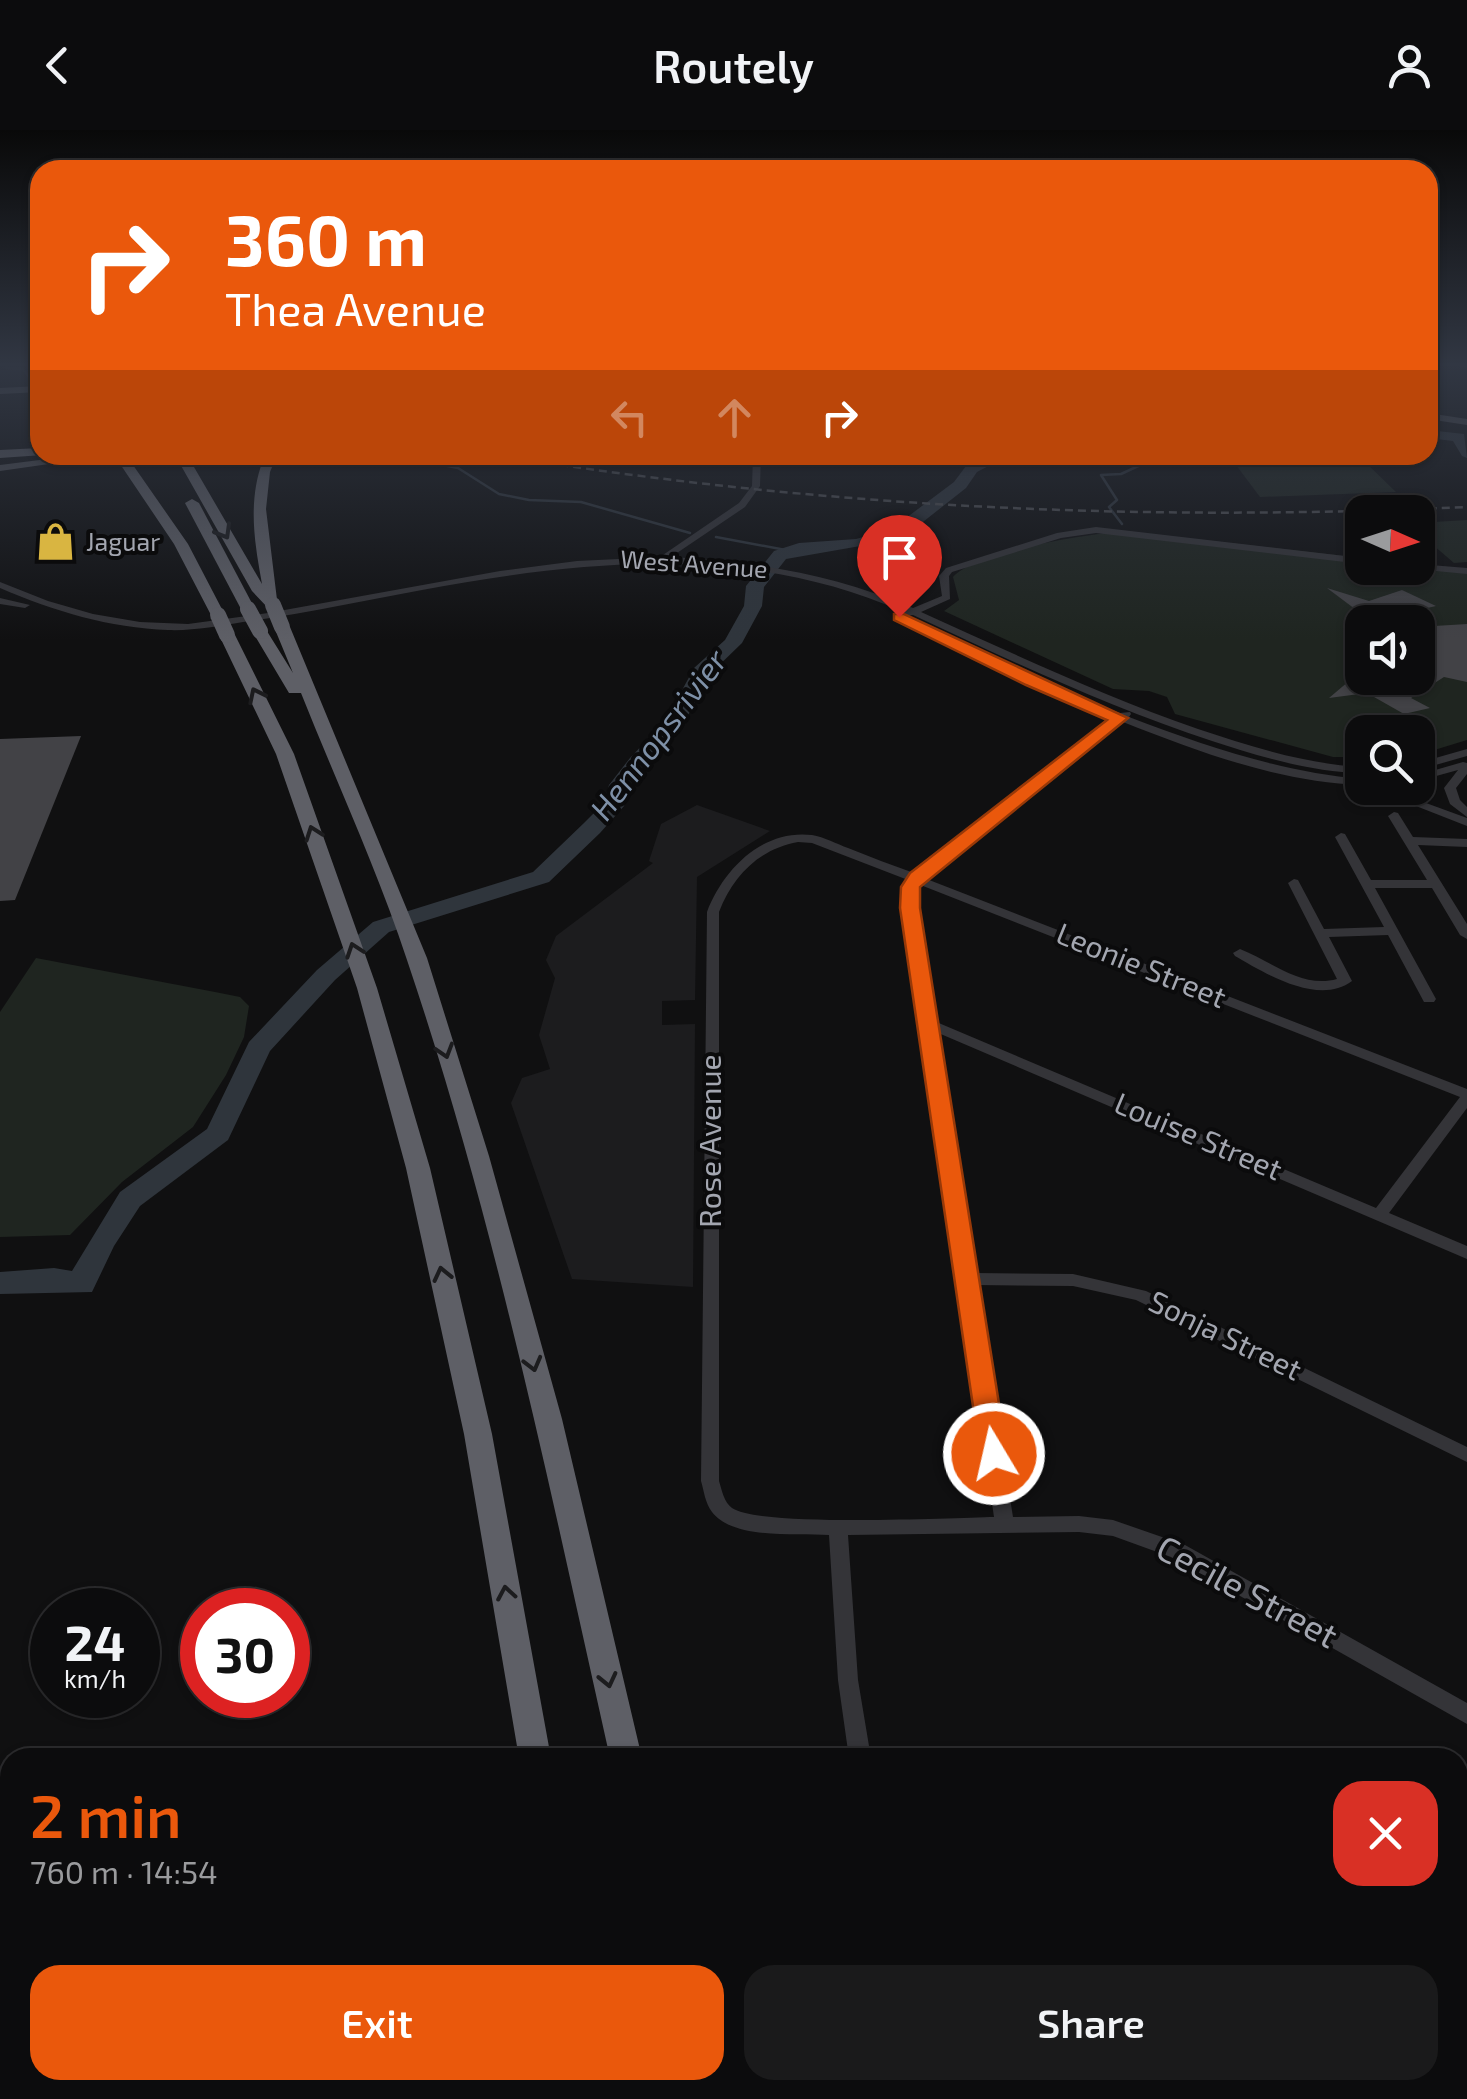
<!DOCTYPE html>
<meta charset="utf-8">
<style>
:root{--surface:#0c0c0d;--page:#1a1a1b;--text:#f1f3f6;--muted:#9a9b9d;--line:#2c2c2e;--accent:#ea580c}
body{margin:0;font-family:"Exo 2",sans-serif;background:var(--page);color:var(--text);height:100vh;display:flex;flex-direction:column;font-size:38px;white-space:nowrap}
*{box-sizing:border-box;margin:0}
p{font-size:32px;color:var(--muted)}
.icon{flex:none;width:55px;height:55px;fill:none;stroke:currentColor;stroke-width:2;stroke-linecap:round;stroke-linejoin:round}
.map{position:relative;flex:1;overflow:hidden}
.side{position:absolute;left:0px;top:1618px;width:1468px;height:352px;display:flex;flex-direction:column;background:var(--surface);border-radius:30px 30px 0 0;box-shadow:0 2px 8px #0004,0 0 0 2px var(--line)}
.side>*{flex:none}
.banner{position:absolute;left:30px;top:30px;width:1408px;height:305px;border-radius:30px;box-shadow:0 2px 8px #0004,0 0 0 2px var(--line);background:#ea580c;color:#fff;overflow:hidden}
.needle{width:65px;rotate:93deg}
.tools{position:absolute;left:1345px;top:365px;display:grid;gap:20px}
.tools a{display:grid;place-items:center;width:90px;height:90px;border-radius:20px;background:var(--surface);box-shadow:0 2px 8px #0004,0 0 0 2px var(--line);font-size:50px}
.speed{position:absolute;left:30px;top:1458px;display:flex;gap:20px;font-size:50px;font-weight:700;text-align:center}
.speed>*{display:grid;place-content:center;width:130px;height:130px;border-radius:50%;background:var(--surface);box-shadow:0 2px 8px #0004,0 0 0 2px var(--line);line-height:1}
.speed small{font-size:25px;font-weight:400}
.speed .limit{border:15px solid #d22;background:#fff;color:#111}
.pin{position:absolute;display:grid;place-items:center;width:85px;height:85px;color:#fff;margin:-102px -42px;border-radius:50% 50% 50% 0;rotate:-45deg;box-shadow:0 0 10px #0007}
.pin .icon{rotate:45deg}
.me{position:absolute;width:110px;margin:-55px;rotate:351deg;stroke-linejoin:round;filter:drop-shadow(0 0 8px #0008)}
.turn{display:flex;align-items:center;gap:35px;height:210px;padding:0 30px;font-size:45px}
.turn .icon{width:130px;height:130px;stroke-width:2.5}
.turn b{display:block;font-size:70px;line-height:85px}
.lanes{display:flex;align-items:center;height:95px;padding:0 30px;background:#0003;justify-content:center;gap:50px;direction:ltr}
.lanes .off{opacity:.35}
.round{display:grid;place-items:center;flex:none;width:105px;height:105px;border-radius:30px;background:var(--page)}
.head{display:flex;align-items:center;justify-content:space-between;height:170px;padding:0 30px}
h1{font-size:60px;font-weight:600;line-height:75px;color:var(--accent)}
.action{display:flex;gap:20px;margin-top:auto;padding:20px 30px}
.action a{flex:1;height:115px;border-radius:30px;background:var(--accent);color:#fff;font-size:40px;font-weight:600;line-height:115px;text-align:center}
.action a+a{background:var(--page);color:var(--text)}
header{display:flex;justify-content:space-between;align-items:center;height:130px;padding:0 30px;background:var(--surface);font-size:45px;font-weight:600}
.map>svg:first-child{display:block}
.built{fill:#1c1c1e}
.green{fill:#1f2520;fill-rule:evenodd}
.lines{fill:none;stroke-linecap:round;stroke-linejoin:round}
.stream{stroke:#2f353c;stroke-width:2.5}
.river{fill:#2f353c;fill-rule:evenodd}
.building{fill:#424246}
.minor{fill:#343438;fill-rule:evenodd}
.major{fill:#4e4f54;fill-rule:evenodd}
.highway{fill:#5e5f66;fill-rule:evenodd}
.rail{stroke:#4d4e52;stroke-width:2.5;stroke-dasharray:8 5;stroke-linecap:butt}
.highway-bridge{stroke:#5e5f66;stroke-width:16}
.oneway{stroke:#1c1c1e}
.route{fill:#ea580c;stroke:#983908;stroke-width:2.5}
.labels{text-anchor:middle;stroke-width:8;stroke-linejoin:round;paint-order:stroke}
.far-poi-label{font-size:25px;fill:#a3a6b0;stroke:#0b0b0c;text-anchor:start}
.far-street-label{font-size:25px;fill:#a3a6b0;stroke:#0b0b0c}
.street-label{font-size:30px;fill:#a3a6b0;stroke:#0b0b0c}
.water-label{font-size:32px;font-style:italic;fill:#7e90a7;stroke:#0b0b0c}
.near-street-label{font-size:35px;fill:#a3a6b0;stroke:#0b0b0c}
</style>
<header><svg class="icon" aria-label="back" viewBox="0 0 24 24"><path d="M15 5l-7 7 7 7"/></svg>Routely<svg class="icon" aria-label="person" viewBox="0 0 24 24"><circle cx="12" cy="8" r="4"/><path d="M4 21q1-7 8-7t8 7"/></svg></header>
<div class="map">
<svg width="1467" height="1969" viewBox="0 0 1467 1969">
<rect width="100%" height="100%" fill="#101011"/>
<path class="built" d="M697,675L770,701L697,747L695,870L662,871V895L695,894L693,1157L572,1149L511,973L522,948L550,939L539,905L555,848L546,830L556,806L653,733L649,731L661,694Z"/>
<g class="green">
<path d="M1361,328L1396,362L1260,367L1233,331Z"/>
<path d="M1467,390V432L1454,433L1418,402V393Z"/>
<path d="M1123,401L1362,428V438H1418V434L1467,439V610L1418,625V602H1362V627H1333L1175,584L1167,567L1149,561L1113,559L944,481L959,470L953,447C978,420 1086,405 1123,401ZM1362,492H1418V548H1362Z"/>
<path d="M36,828L215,862L240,867L249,876L244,907L226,945L193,997L122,1052L70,1105L0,1107V882Z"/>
</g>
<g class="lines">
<g class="stream">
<path d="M6,238L23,239L32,251L40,253"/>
<path d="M390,325L458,338L499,364L529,370L581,372L690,403"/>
<path d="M1122,394L1109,377L1117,370L1101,345L1121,344L1162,325"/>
<path d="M716,407L791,421"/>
</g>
<g class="river">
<path d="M1428,300L1464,304L1467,328L1462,326L1453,311L1428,308Z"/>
<path d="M987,325H1028L998,331L977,342L966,358L914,399L889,411L786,429L764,457L762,476L742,513L709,545L682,597L644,636L631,655L624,676L600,703L549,752L389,802L335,850L270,921L228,1010L140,1076L114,1116L92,1162L0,1164V1142L54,1138L72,1141L120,1062L207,999L249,912L317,840L373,792L533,742L584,693L603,674L609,655L630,628L666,590L694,538L725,510L744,476L746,456L774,421L799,413L856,409L877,403L902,391L954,352L966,336Z"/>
</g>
</g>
<g class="building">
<path d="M1327,458L1369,471L1402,460L1436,476L1371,491Z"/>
<path d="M1467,494V552L1444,547L1411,568L1430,578L1404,584L1367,563L1329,568L1362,540V548H1418V497Z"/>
<path d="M81,606L15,770L0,771V609Z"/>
</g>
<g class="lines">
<g class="minor">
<path d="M753,325H761L760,356L745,377L671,427C758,432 833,444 913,478L942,466L939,446L946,438L1057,403L1096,397L1362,428V434L1096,403L1061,408L952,442L949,446L950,469L921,482C1012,523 1103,566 1198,599C1252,617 1306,634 1362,637V643C1311,642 1261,627 1212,611C1109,577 1011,531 913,485L905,486L1084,569L1120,583L1130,582L1131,584L1129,587C1205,616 1281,642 1362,649V655C1279,652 1199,622 1123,592L924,748L1467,959V978L1389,1083L1467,1116V1129L936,902L974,1143L1073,1144L1146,1161L1467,1317V1332L1136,1170L1073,1156L976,1155L1013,1387L1079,1386L1113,1390L1185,1415L1467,1573V1594L1171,1427L1113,1406L1079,1402L848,1405L858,1550L871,1628H849L838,1550L829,1405C797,1403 733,1410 712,1382C705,1373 704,1361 701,1351L707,782C723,740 762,699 812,705C824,707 837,714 848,718C870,727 892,735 914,743L1113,589L1003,541L894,489V485L903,486L904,482C747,413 586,430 422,460C362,471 303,484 243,492C218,496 193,501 168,500C110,498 53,481 0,458V452L48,471L93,484L140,492L188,494L268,483L500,441L577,431L660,427L739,373L752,356ZM798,712L812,713L908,750L904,757V778L994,1387C950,1388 759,1397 732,1378C724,1372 722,1361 719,1351V782C733,746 759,719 798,712ZM918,754L1460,967L1376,1078L934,891L916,778Z"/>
<path d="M1418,434L1467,438V444L1415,439Z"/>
<path d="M0,468L30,475L25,478L0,474Z"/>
<path d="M1467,619V626L1418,640V633Z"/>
<path d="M1463,632L1467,633V644L1456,658L1460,670L1467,677V687L1450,674L1444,658L1458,640L1418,651V645Z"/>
<path d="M1370,658H1385L1467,688V696Z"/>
<path d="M1394,682L1398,683L1413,707L1467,709V717L1418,715L1467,794V809L1460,805L1432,758H1375L1436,869L1434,872H1424L1388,805L1329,807L1352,851C1319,876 1266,844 1235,826L1233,823L1240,819C1271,831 1302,859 1337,849L1288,753L1294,749L1298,750L1324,799L1384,797L1335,707L1341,703L1345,704L1371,750H1427L1388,686Z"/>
<path d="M967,1960H991L995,1969H969Z"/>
<path d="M1332,1960H1361L1365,1969H1335Z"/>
</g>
<g class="major">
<path d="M1457,234H1467V238L1459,236Z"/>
<path d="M1428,283L1467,289V295L1428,289Z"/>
<path d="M79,325H112L0,341V335Z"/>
</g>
<g class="highway">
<path d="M40,256V262L0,264V258Z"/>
<path d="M40,318L43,325L0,328V320Z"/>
<path d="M114,325H126L188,414L225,485L223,488L211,485L174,414Z"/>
<path d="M175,325H187L262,454C254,410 247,368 265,325H277L270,342L266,379L278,478H268L252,461Z"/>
<path d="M192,369L199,373L255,479L253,482L241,479L185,373Z"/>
<path d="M282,492L290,497L427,828L489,1026L562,1289L642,1628H610C550,1360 495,1090 407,830C377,739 336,651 301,563H289L252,501L265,498L293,543L274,497Z"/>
<path d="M227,500L235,505L294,624L377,858L430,1038L492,1304L551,1628H519L464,1304L406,1038L357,858L276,624L219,505Z"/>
<path d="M569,1960H607L608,1969H570Z"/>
<path d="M674,1960H712L713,1969H675Z"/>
</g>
<path class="rail" d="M496,325C824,378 1136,392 1467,377"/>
<g class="highway-bridge">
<path d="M273,475L282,497"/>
<path d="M248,479L260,501"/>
<path d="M218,485L227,505"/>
</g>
</g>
<defs><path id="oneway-chevron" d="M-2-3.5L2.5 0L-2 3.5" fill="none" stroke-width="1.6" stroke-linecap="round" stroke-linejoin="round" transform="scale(2.5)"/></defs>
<g class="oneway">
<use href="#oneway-chevron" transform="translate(224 402) rotate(60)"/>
<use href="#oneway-chevron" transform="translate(256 565) rotate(-116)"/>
<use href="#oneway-chevron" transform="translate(313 703) rotate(-110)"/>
<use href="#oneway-chevron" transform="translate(354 820) rotate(-109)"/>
<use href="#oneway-chevron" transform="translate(445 921) rotate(73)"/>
<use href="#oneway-chevron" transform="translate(442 1144) rotate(-103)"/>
<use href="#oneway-chevron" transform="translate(533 1234) rotate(75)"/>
<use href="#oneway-chevron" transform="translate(506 1463) rotate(-100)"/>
<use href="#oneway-chevron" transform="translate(608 1550) rotate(77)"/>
</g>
<linearGradient id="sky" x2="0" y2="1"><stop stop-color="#090909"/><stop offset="0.46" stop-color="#313743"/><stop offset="1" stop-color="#313743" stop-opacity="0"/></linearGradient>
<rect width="1467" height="510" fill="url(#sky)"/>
<path class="route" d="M894,484H904L1128,588L920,757V778L1007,1324L1003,1331L994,1335L984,1331L980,1324L900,778L901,757L910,743L1107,590L1026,555L894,490Z"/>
<defs>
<symbol id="shop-bare" viewBox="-9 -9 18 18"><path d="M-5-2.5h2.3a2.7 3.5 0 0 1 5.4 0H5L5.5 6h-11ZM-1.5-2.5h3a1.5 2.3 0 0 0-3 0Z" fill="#d9b541" stroke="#0b0b0c" stroke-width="2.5" paint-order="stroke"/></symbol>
</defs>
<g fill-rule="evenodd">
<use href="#shop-bare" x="28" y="384" width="55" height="55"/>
</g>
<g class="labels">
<g class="far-poi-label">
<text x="86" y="421">Jaguar</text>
</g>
<g class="far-street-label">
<text transform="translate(694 434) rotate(4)" y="9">West Avenue</text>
</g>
<g class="street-label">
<text transform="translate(1141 836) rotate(22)" y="10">Leonie Street</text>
<text transform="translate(1198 1007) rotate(23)" y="10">Louise Street</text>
<text transform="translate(711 1011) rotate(-90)" y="10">Rose Avenue</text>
<text transform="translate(1225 1206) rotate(26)" y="10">Sonja Street</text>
</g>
<g class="water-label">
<text transform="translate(659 605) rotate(-53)" y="11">Hennopsrivier</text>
</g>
<g class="near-street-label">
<text transform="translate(1247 1462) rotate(28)" y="12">Cecile Street</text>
</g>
</g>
</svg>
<div class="tools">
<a><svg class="needle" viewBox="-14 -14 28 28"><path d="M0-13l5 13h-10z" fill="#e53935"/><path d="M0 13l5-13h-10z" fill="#9a9b9d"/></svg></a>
<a><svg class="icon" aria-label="sound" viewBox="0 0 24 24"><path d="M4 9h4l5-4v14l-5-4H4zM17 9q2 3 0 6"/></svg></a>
<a><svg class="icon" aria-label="search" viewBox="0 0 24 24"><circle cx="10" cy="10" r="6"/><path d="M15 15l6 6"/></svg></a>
</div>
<div class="speed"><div>24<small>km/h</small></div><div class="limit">30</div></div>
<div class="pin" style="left:899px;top:487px;background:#d93025"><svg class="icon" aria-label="arrive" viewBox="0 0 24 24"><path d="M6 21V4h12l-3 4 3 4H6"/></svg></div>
<svg class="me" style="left:994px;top:1324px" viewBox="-20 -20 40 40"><circle r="17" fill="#ea580c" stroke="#fff" stroke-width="3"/><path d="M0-11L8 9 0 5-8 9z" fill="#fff"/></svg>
<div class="banner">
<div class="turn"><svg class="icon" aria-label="right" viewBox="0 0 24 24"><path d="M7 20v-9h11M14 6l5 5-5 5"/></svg><div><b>360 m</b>Thea Avenue</div></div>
<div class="lanes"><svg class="icon off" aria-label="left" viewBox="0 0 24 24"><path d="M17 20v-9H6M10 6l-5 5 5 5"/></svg><svg class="icon off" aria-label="ahead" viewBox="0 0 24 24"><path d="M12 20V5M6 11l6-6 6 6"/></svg><svg class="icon" aria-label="right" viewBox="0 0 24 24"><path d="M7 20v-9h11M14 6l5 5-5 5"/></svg></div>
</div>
<section class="side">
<div class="head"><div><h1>2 min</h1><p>760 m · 14:54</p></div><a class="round" style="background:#d93025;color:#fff"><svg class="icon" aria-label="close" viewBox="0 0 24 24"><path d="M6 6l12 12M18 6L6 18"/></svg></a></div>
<div class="action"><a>Exit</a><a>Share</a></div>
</section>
</div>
